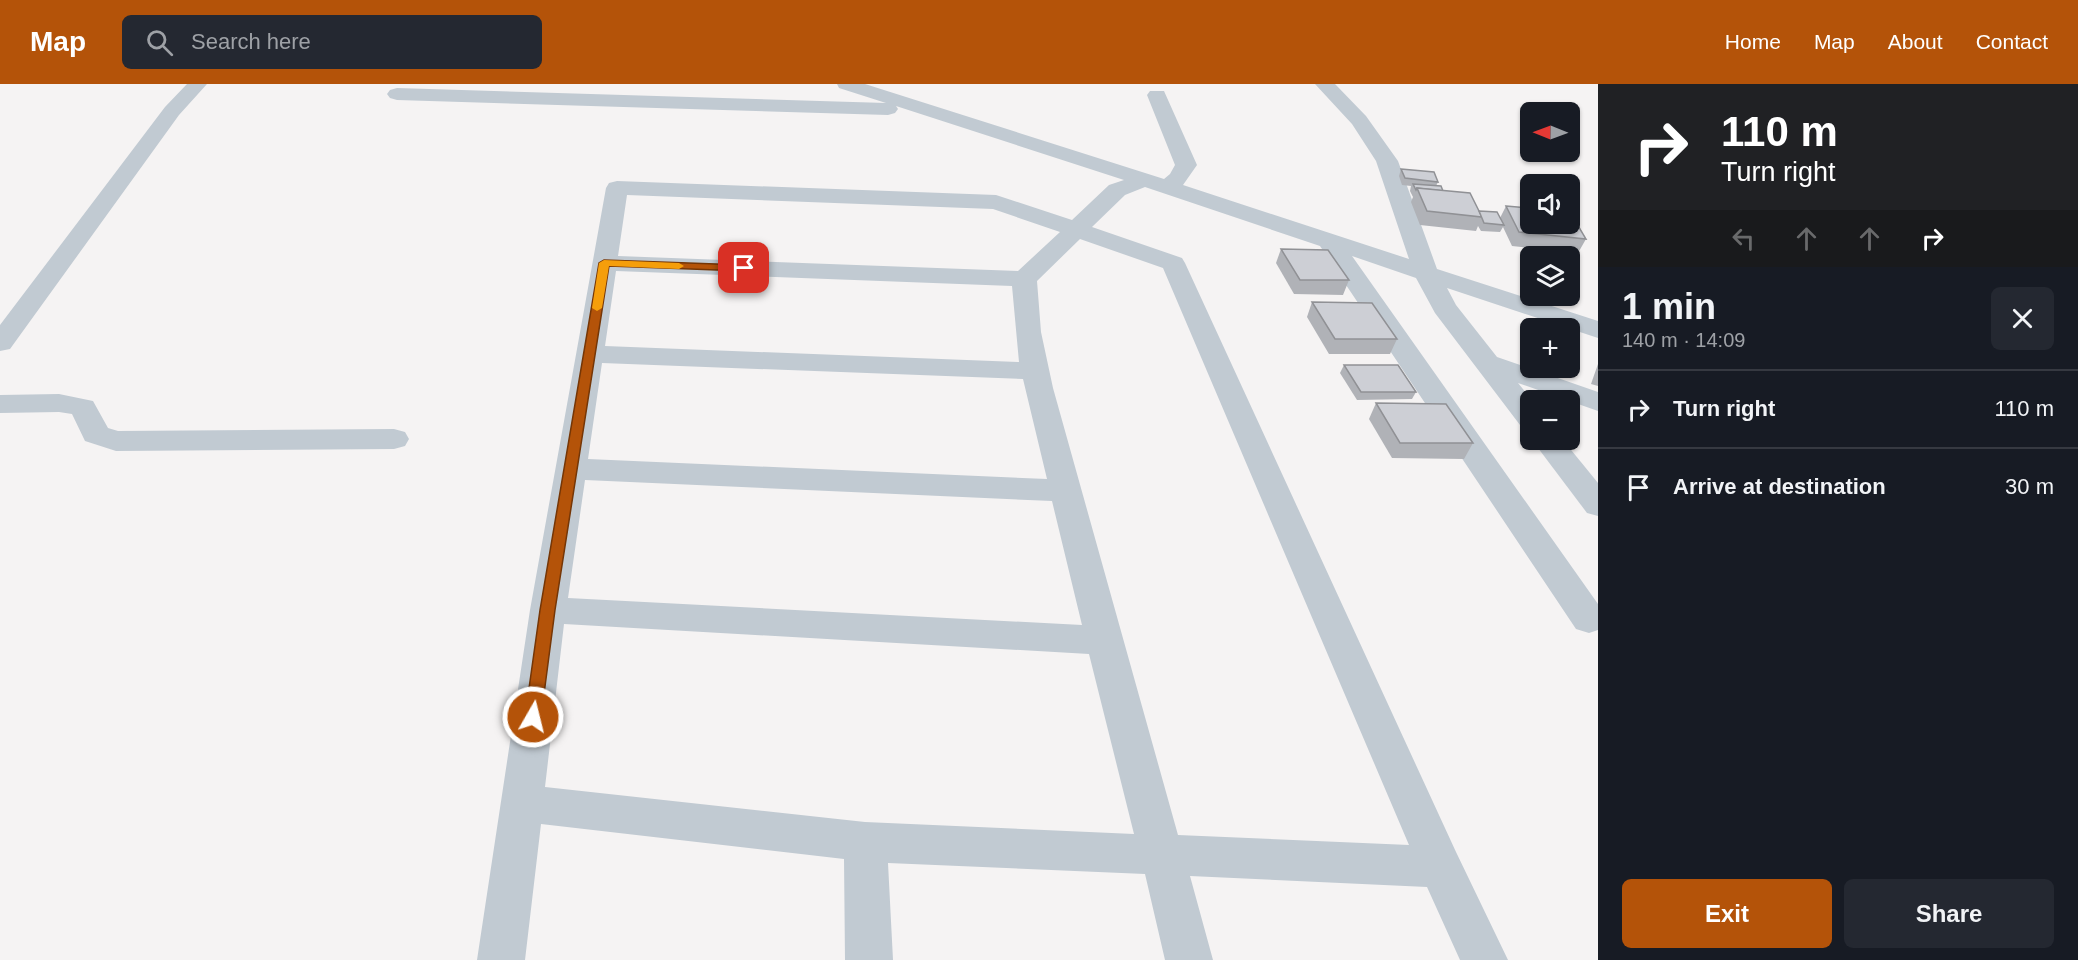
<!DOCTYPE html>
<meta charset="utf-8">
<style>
:root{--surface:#171b24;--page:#242831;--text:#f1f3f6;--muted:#9ea1a6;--line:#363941;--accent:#b45309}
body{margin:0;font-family:Helvetica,sans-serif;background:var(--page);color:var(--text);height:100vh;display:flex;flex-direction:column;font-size:22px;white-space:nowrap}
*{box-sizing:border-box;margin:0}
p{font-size:20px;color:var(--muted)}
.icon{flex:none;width:33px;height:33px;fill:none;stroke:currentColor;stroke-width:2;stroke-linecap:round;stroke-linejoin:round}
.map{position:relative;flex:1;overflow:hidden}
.details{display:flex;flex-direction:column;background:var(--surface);width:480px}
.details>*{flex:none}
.hud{background:#202124;color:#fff;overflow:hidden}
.needle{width:39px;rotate:271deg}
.fabs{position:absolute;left:1520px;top:18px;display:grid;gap:12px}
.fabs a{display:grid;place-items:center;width:60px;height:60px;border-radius:9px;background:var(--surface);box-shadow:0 2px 4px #0004;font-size:30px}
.pin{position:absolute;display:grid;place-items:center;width:51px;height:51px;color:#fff;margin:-26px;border-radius:12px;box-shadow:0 3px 9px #0006}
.me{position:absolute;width:66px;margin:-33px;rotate:8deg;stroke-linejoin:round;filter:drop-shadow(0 0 4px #0008)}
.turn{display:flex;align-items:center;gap:21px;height:126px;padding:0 24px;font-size:27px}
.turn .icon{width:78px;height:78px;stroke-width:2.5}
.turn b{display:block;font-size:42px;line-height:51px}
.lanes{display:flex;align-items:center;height:57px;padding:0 24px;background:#0003;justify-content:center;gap:30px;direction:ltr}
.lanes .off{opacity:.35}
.round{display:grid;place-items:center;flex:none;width:63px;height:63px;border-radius:9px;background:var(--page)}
.summary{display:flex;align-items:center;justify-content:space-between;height:102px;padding:0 24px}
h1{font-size:36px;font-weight:600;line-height:45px}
.primary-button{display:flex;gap:12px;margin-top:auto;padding:12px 24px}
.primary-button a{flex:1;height:69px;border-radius:9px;background:var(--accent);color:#fff;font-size:24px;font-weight:600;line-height:69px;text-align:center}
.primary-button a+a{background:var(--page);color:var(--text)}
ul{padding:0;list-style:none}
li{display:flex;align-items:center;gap:18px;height:78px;padding:0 24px;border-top:2px solid var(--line)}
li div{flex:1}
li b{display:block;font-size:22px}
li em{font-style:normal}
header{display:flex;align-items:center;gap:36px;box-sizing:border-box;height:84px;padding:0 30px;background:var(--accent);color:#fff}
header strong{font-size:28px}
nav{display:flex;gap:33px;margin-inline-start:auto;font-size:21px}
.search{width:420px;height:54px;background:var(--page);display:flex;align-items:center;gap:15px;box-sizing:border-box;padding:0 21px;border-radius:9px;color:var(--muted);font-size:22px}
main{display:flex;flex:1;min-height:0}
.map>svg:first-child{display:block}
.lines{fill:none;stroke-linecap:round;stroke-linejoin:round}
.minor{fill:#c1cad2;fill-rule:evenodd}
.wall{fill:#b0b2b7}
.building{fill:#cdcfd5;stroke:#909195;stroke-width:1.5}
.route{fill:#b45309;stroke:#753606;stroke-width:1.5}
.slow{fill:#f59e0b}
</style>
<header>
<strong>Map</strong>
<div class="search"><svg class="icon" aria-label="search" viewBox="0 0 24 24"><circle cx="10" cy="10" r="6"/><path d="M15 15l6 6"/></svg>Search here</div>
<nav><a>Home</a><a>Map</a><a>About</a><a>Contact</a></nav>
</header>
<main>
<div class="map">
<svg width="1598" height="876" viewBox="0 0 1598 876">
<rect width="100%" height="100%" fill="#f5f3f3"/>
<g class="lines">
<g class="minor">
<path d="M187,0H207L179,31L10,265L0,267V241L165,23Z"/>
<path d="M837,0H865L1164,95L1170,90L1175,81L1147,11L1150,7H1164L1197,81L1183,101L1409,175L1376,77L1352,40L1315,0H1335L1366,32L1398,77L1437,185L1598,237V254L1447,204L1456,221L1497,273L1598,308V327L1518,299L1532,316L1530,343L1520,341L1435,229L1416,194L1352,172L1598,520V546L1589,549L1576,545L1320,162L1145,103L1125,111L1092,143L1182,174L1185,179L1456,768L1508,876H1460L1427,803L1190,792L1213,876H1165L1145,790L888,779L893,876H845L844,775L541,740L525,876H477L530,526L606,104L609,99L617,97L996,111L1072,136L1109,101L1124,96L896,22L898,25L895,29L888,31L397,16L390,14L387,10L390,6L397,4L886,19L839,4ZM627,111L993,125L1060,148L1018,187L618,172ZM1080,155L1163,184L1409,761L1178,751L1053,304L1041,248L1037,197ZM616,187L1012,202L1019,278L605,262ZM602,279L1023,295L1047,395L588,375ZM585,396L1052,417L1082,541L568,514ZM564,540L1089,570L1134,750L865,738L545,703Z"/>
<path d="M59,310L93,317L108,344L118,347L394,345L405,348L409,355L405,362L394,365L116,367L85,357L72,330L59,328L0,329V311Z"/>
<path d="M1532,356H1563L1598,399V432L1587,429Z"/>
</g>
</g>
<g class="wall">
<path d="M1401,85L1438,98L1436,102L1479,127L1500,134L1506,122L1586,155L1578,169L1512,162L1503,143L1500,148L1481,147L1478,142L1476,147L1420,141L1411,118L1413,113L1410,107L1411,102L1402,101L1399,92Z"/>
<path d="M1281,165L1349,196L1343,211L1294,210L1276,179Z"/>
<path d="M1312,218L1397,255L1390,270H1329L1307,233Z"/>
<path d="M1598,280V302L1591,300Z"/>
<path d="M1344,281L1416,308L1412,315L1357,316L1340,289Z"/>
<path d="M1376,319L1473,359L1464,375L1392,374L1369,335Z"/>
</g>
<g class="building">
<path d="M1401,85L1434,88L1438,98L1405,94Z"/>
<path d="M1413,100L1441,102L1443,107L1417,104L1416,106Z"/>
<path d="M1417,104L1470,109L1482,133L1427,127Z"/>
<path d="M1506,122L1530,124V140H1569V128H1570L1586,155L1519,148Z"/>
<path d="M1479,127L1497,128L1504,141L1484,139Z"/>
<path d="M1281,165L1328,166L1349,196H1300Z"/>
<path d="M1312,218L1372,219L1397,255H1335Z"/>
<path d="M1344,281H1398L1416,308H1361Z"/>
<path d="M1376,319L1446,320L1473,359H1400Z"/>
</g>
<path class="route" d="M604,176L744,181L749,184L744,187L609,182L555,526L541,633L538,638L533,640L527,638L525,633L540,526L599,179Z"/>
<path class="slow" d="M604,176L679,179L684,182L679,185L609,182L602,224L597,227L592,224L599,179Z"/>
</svg>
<div class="fabs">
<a><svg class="needle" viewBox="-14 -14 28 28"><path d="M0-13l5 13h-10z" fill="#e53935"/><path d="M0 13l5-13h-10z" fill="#9ea1a6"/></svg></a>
<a><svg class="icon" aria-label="sound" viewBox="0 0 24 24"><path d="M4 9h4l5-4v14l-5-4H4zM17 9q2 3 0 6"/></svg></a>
<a><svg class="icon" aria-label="layers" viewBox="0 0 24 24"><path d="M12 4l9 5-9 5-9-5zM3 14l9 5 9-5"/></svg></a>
<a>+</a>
<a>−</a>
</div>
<div class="pin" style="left:744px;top:184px;background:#d93025"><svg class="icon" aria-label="arrive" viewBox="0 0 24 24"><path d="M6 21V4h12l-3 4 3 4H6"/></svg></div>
<svg class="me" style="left:533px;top:633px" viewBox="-20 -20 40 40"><circle r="17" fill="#b45309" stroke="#fff" stroke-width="3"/><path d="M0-11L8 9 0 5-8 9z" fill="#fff"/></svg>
</div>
<section class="details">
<div class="hud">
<div class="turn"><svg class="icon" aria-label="right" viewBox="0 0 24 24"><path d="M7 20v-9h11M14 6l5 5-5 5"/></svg><div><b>110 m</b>Turn right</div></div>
<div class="lanes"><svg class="icon off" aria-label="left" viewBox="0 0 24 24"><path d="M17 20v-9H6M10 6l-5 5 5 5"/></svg><svg class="icon off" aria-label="ahead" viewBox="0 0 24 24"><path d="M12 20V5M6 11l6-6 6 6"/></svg><svg class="icon off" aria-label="ahead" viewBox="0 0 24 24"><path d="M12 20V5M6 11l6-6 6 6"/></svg><svg class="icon" aria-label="right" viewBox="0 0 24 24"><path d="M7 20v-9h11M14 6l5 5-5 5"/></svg></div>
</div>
<div class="summary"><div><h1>1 min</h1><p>140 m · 14:09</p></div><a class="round"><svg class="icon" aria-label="close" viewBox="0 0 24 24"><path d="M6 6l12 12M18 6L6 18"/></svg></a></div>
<ul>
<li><svg class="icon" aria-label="right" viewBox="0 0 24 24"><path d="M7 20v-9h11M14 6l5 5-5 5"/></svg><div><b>Turn right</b></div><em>110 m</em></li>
<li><svg class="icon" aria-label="arrive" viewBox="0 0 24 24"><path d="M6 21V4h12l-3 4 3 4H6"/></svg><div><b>Arrive at destination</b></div><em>30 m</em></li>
</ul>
<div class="primary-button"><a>Exit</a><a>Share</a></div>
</section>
</main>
